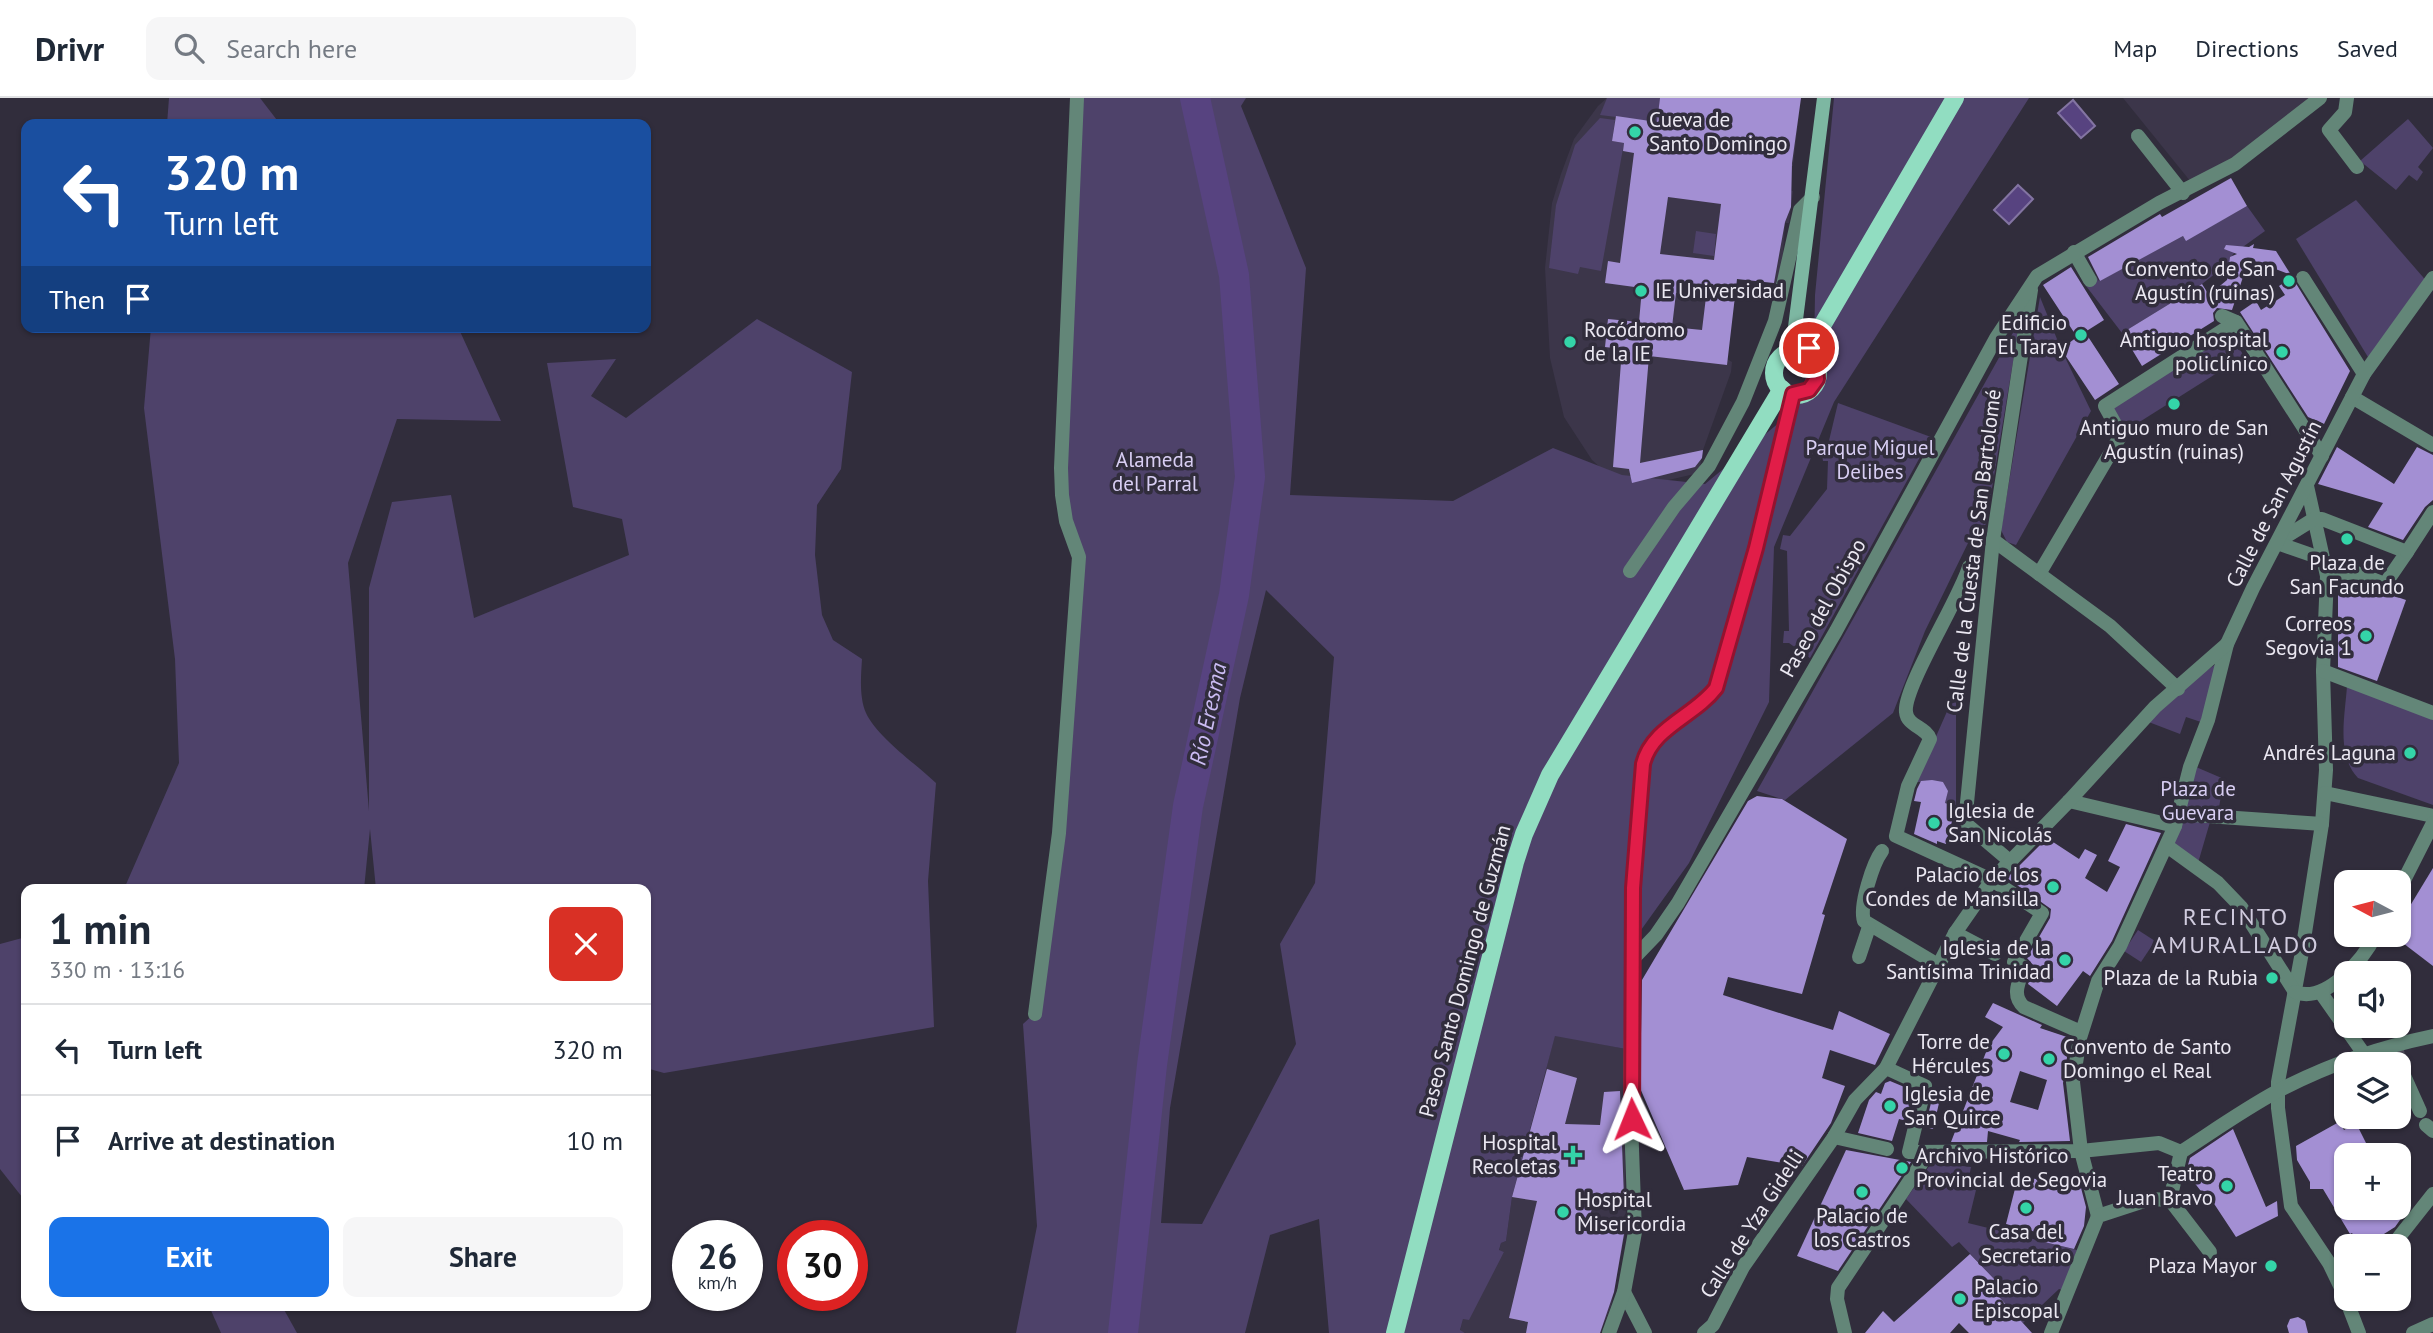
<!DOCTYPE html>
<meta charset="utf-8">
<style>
:root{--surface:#fff;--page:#f6f6f7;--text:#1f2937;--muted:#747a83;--line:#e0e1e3;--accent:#1a73e8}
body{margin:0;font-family:"PT Sans",sans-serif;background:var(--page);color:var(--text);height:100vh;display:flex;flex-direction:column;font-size:26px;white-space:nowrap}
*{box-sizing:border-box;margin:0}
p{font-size:23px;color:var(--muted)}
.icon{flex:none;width:38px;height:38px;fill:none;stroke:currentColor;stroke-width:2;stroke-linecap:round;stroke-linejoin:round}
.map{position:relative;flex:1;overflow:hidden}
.details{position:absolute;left:21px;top:786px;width:630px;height:427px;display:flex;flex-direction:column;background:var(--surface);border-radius:14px;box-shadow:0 2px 5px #0004}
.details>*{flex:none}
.hud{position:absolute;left:21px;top:21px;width:630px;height:214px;border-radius:14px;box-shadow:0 2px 5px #0004;background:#1a4fa0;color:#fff;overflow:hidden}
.needle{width:46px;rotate:277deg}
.controls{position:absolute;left:2334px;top:772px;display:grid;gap:14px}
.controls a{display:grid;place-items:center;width:77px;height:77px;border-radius:14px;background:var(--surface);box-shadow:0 2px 5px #0004;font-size:35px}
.speed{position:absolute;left:672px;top:1122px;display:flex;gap:14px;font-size:35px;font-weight:700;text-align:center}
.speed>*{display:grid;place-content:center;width:91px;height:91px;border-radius:50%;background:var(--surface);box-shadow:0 2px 5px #0004;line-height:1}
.speed small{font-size:18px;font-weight:400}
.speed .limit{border:10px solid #d22;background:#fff;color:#111}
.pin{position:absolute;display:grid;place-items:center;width:60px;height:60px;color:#fff;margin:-30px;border:4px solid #fff;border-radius:50%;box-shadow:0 2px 7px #0007}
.me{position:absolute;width:77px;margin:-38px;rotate:358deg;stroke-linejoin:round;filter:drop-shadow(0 0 5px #0008)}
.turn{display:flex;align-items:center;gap:24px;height:147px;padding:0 28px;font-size:32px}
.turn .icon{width:91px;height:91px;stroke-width:2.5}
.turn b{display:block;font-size:49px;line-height:60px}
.then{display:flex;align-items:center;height:66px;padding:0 28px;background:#0003;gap:14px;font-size:26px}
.round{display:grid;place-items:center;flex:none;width:74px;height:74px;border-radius:14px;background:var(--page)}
.head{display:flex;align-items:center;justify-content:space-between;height:119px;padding:0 28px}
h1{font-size:42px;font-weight:600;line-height:52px}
.cta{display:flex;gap:14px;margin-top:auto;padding:14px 28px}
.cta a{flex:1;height:80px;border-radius:14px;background:var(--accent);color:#fff;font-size:28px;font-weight:600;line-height:80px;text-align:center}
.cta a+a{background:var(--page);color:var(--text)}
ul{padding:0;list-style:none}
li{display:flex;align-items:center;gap:21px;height:91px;padding:0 28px;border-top:2px solid var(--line)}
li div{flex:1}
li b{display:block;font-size:26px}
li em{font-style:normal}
header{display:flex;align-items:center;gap:42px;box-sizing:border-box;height:98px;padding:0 35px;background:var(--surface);border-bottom:2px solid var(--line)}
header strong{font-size:33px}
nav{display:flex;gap:38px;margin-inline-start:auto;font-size:24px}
.search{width:490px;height:63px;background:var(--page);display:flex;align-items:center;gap:18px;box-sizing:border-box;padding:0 24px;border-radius:14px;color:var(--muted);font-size:26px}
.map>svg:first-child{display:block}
.built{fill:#3c364a}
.green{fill:#4e426a;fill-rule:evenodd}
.water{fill:#574380;stroke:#8374a2;stroke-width:2}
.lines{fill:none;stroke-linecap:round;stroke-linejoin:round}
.river{stroke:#574380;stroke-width:30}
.building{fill:#a38fd3;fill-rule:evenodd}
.street-tunnel{stroke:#4d4957;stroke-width:14;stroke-dasharray:14 7;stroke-linecap:butt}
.street{stroke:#638678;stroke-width:14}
.secondary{stroke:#7db7a2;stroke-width:14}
.primary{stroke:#91ddc1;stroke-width:18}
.route-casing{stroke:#92132f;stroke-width:18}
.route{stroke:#e11d48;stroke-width:12}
.poi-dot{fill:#34d4a8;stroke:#312d3c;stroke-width:2.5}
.labels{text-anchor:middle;stroke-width:7;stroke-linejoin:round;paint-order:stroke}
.poi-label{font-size:21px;fill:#ebe8f2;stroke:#312d3c;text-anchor:end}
.park-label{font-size:21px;fill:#d8cef3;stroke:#312d3c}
.street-label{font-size:21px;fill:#ebe8f2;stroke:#312d3c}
.water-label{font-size:23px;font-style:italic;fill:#cbbcf3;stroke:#312d3c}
.quarter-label{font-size:24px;letter-spacing:2px;fill:#d0cbde;stroke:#312d3c}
</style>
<header>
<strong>Drivr</strong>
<div class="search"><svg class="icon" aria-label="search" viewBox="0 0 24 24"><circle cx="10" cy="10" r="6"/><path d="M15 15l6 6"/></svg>Search here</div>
<nav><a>Map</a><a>Directions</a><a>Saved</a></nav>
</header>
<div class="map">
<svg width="2433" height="1235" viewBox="0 0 2433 1235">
<rect width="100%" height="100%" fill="#312d3c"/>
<g class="built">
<path d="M1607,0H1801L1793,68H1790L1788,92L1793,93L1789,125H1785L1781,186L1737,181L1727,261L1732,264L1731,274L1703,352L1699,375L1625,392L1592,362L1564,319L1550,260L1545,170L1552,105L1561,76L1574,41L1598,8Z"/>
<path d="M2123,0H2320L2195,89Z"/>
<path d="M1555,937L1626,951L1624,993L1626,1130L1611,1208L1600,1235H1466L1460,1233L1463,1220L1504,1154L1499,1153L1501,1145L1506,1143L1512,1099Z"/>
</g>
<g class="green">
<path d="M169,0H260L280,26H167Z"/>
<path d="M1077,0H1246L1241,8L1306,170L1290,397L1453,403L1553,350L1622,377L1705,386L1797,310L1814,251L1815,197L1834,0H2029L1834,304L1774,449L1769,604L1689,765L1631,846L1626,951L1555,938L1512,1099L1506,1143L1501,1145L1499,1152L1504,1154L1469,1222L1463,1221L1460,1232L1465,1235H1329L1319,1121L1270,1137L1245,1235H1137L1133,1145L1110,1235H1016L1037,1128L1023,926L1035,915L1079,459L1066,423ZM1266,492L1334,559L1315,785L1280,846L1296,946L1202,1126L1161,1125L1170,1010L1240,600Z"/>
<path d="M1607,0H1660L1657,24L1600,17Z"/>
<path d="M1600,20L1615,22L1612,43L1624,45L1601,173L1580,169L1578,176L1549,170L1556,107L1575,47Z"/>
<path d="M2408,21L2433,50L2418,69L2423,74L2417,83L2409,77L2396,92L2360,63Z"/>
<path d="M2356,102L2429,186L2371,264L2296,141Z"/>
<path d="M2247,108L2265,133L2233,156L2230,164L2202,186L2122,235L2083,184L2096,178L2099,183L2183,138L2186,142Z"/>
<path d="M1696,133L1716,136L1714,158L1693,155Z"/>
<path d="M2040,199L2061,251L2091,313L2016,447L2007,444L2001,432Z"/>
<path d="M757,221L852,274L841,371L817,407L815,457L822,517L833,542L862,561C861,578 859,599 866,615C877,639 916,666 936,685L928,783L934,929L664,975L646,970V791H376L370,731L364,791H124L179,665L175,561L144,310L151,229H458L501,323L397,321L348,465L369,713V490L392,404L451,397L474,520L629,457L622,421L573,409L547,265L616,261L591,298L626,320Z"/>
<path d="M2020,222L1986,426L1969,443L1925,533L1893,615L1785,702L1757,693Z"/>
<path d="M2227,231L2244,258L2122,335L2105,308Z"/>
<path d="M1838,305L1931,339L1810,560L1789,545H1783L1784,533H1789L1787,453L1780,451L1783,437L1790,438L1827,391L1828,363H1823L1821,351H1827Z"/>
<path d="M2216,566L2204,625L2186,619L2180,636L2146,623L2176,594Z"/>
<path d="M2347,588L2433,621V707L2358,680C2336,657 2345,618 2347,588Z"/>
<path d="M1956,593V708L1945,705L1947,694L1943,684H1916Z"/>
<path d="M2189,666L2224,681L2218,715L2210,724L2198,765L2169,754L2168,724Z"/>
<path d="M2138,832L2155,843L2141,864L2124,853Z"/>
<path d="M26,839V1104L0,1071V846Z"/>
<path d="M1932,1064L1971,1069L1968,1085L1977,1088L1968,1125L2077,1152L2062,1192L2059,1191L2023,1225L1991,1190L1997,1184L1959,1144L1952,1149L1906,1101Z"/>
<path d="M209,1208H282L297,1235H221Z"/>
</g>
<g class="water">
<path d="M2073,2L2095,28L2081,40L2058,15Z"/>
<path d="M2018,87L2033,101L2009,126L1994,112Z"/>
<path d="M1133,1142L1137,1235H1110Z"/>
</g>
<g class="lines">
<path class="river" d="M1123,1235L1152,967L1188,708L1234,497L1250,379L1234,177L1195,0"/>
</g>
<g class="building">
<path d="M1660,0H1801L1792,65L1791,109L1785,124L1774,185L1737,181L1727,267L1649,258L1640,365L1703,352L1702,360L1695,369L1632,385L1629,371L1613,369L1622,251L1605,249L1608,221L1639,224L1642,190L1605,185L1608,163L1620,165L1634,55L1623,53L1624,45L1612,43L1616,18L1657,24ZM1668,99L1721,106L1714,162L1660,156ZM1676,195L1706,199L1702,232L1672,229Z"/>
<path d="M2231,80L2247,108L2186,143L2183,138L2100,183L2088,159L2160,116L2162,119Z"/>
<path d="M2254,146L2253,150L2276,153L2291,177L2249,161L2232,212L2217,210L2213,215L2214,223L2142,268L2122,235L2202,186L2209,197L2227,182L2230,159L2237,156L2224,151L2226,147L2249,149Z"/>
<path d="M2071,169L2104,222L2085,234L2119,286L2095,302L2061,251L2077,239L2043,187Z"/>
<path d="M2292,179L2350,273L2324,326L2308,319L2240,214L2256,203L2261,212L2285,197L2279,188Z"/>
<path d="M2337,349L2394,386L2417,349L2433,357V402L2425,409L2403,442L2368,429L2383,405L2318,386Z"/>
<path d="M2353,484L2406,502L2377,583L2338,569V492Z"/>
<path d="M1932,682L1943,684L1948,693L1945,705L1956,708L1946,746L1937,743V746L1914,736L1921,704L1914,703L1917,691L1921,683Z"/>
<path d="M1757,698L1782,701L1847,741L1822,816L1825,817L1802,896L1728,879L1723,897L1833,932L1839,913L1890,936L1875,967L1830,952L1822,980L1845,988L1831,1025L1802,1068L1747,1059L1738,1087L1684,1092L1640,990L1642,882L1748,703Z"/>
<path d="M2126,726L2161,735L2112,843L2090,878L2083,873L2057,908L2028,886L2034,868L2027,860L2050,820L2051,811L2007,780L2047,740L2079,761L2085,751L2097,757L2085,780L2107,794L2120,769L2108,763Z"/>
<path d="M2433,770V868L2399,842V826Z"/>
<path d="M1993,905L2042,927L2040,930L2070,940L2063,985L2070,1043L2019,1044L2020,1042L1988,1033L1987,1044H1951L1988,949L2003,929L1985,919ZM2020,973L2047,982L2038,1012L2010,1004Z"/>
<path d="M1547,971L1577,980L1565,1026L1600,1027L1604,994L1620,993L1624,1100L1595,1095L1589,1124L1625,1130L1614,1194L1600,1235H1526L1528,1224L1509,1220L1537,1103L1512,1099Z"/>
<path d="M1890,983L1914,993L1907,1023L1899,1021L1892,1043L1858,1035L1869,1002L1876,994L1881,996L1885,985Z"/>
<path d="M1932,1001L1939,1005L1933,1031L1925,1029Z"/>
<path d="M2339,1024L2344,1032L2356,1025L2372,1057H2347V1110H2393L2400,1122L2395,1129L2365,1148H2360L2352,1135L2350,1136L2323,1091H2310V1084L2297,1062L2296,1048Z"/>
<path d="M2233,1031L2266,1109L2277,1103L2278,1118L2236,1139L2207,1095L2204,1097L2186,1074L2190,1060Z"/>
<path d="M1846,1052L1911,1064L1838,1173L1797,1158Z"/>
<path d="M2018,1079L2080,1086L2086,1109L2084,1128L2074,1151L2040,1143L2043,1136L2006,1126Z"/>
<path d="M1970,1156L1997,1184L1991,1190L2032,1235H1969L1959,1225L1950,1235H1865L1883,1213L1894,1224Z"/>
<path d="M2298,1219L2305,1223L2308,1235H2289L2287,1228L2290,1221Z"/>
</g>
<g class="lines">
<path class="street-tunnel" d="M2396,949L2402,973"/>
<g class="street">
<path d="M2347,0L2345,14L2329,32L2357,69"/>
<path d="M2138,38L2183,95"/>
<path d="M2074,154L2090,182"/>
<path d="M2303,180L2364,276"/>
<path d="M2222,218L2236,224L2240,230L2322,358"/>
<path d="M2352,299L2433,347"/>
<path d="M2307,388L2327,478L2323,573L2326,672L2322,726L2302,854L2278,984V1010L2291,1108L2329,1165L2344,1196L2359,1235"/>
<path d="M1993,442L2110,528L2178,591"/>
<path d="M2279,443L2314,421H2322L2407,454L2385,486L2354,474L2327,478"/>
<path d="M2277,445L2323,461"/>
<path d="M2407,454L2433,414"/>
<path d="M1969,469C1959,502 1903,590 1906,614C1907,628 1926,629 1930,641L1908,688L1896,738L1992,782L2042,815L2014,864L2024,869C2019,884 2011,897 2024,909L2081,934"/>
<path d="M1630,473L1674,409L1709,368L1743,304L1775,223L1800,112L1813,99"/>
<path d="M2039,476L2121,337L2105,308L2236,224"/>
<path d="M2323,573L2433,615"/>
<path d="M2325,695L2433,718"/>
<path d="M2069,703L2175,728"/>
<path d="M2179,716L2322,726"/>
<path d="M2167,748L2218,785L2241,809L2295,894"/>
<path d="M1882,753C1873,765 1859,808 1864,823L1938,867"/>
<path d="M2011,764L1965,725L1993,442L2031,192"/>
<path d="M2399,792L2433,725"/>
<path d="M1955,835L1995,856"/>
<path d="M1859,859L1869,829"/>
<path d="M1632,862L1656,837L1678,805L1836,533L1996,240L2037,178L2159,105L2235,66L2320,0"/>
<path d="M2295,894C2326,906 2363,862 2376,836"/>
<path d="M2321,895L2364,956"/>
<path d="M1035,916L1059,735L1079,459L1066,423L1062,397L1061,370L1077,0"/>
<path d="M1886,970L1925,988L1909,1054L2081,1053L2159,1045L2181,1054C2212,1034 2243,1012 2276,994C2325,968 2380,949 2433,938"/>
<path d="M2402,973L2420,1013"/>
<path d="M2426,1027L2433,1033"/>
<path d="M1834,1039L1887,1051"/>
<path d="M2181,1054L2170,1102L2210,1154"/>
<path d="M2098,1118L2081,1053L2073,984L2080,940L2098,883L2120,848L2175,728L2190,669L2208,622L2227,546L2253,490L2364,276L2433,180"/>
<path d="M2392,1148L2433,1096"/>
<path d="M1624,1194L1645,1235"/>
<path d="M1609,1235L1624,1194L1635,1134L1630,995L1633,790L1643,666C1652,629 1695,618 1716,590L1756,450L1793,296"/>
<path d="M1704,1235L1713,1227L1743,1169L1834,1039L1855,1002L1886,970L1955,835L1992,782L2069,703L2155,609L2227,546"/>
<path d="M1845,1235L1837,1201L1838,1190L1929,1054"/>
<path d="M2051,1235L2098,1118L2150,1101L2170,1102"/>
<path d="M2413,1235L2433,1226"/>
</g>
<path class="secondary" d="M1792,253L1824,0"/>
<g class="primary">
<circle cx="1796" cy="275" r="22"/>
<path d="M1806,255L1955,0"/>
<path d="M1395,1235L1515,764L1524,736L1550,677L1782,291"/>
</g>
</g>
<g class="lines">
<defs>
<path id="route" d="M1632,1021L1633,790L1643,666C1652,629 1695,618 1716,590L1756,450L1793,296L1809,292L1817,281L1816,267L1806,255L1809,250"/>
</defs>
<use href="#route" class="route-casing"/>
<use href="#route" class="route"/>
</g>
<g class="poi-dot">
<circle cx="1635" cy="34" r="7"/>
<circle cx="2289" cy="183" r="7"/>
<circle cx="1641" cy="193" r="7"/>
<circle cx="2081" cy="237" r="7"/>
<circle cx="1570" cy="244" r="7"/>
<circle cx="2282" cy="254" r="7"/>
<circle cx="2174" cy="306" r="7"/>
<circle cx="2347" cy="441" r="7"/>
<circle cx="2366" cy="538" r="7"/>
<circle cx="2410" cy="655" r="7"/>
<circle cx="1934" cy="725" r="7"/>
<circle cx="2053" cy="789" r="7"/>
<circle cx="2065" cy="862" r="7"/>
<circle cx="2272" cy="880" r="7"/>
<circle cx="2004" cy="956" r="7"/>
<circle cx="2049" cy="961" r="7"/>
<circle cx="1890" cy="1008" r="7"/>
<path d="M1569.5 1046.5h7v7h7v7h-7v7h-7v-7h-7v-7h7z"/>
<circle cx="1902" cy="1070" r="7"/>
<circle cx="2227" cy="1088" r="7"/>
<circle cx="1862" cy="1094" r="7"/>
<circle cx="2026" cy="1110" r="7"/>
<circle cx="1563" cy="1114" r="7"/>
<circle cx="2271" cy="1168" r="7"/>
<circle cx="1960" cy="1201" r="7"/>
</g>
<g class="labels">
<g class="poi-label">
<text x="1649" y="29" text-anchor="start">Cueva de<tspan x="1649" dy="24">Santo Domingo</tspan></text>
<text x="2275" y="178">Convento de San<tspan x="2275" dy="24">Agustín (ruinas)</tspan></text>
<text x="1655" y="200" text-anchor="start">IE Universidad</text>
<text x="2067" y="232">Edificio<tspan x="2067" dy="24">El Taray</tspan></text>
<text x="1584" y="239" text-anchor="start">Rocódromo<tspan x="1584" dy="24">de la IE</tspan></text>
<text x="2268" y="249">Antiguo hospital<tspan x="2268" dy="24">policlínico</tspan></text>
<text x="2174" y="337" text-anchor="middle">Antiguo muro de San<tspan x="2174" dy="24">Agustín (ruinas)</tspan></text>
<text x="2347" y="472" text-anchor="middle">Plaza de<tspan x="2347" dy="24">San Facundo</tspan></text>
<text x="2352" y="533">Correos<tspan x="2352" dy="24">Segovia 1</tspan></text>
<text x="2396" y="662">Andrés Laguna</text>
<text x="1948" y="720" text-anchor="start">Iglesia de<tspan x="1948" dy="24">San Nicolás</tspan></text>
<text x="2039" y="784">Palacio de los<tspan x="2039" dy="24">Condes de Mansilla</tspan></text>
<text x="2051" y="857">Iglesia de la<tspan x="2051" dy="24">Santísima Trinidad</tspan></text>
<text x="2258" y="887">Plaza de la Rubia</text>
<text x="1990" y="951">Torre de<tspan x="1990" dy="24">Hércules</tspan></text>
<text x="2063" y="956" text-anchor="start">Convento de Santo<tspan x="2063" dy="24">Domingo el Real</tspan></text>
<text x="1904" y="1003" text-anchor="start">Iglesia de<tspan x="1904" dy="24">San Quirce</tspan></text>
<text x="1557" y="1052">Hospital<tspan x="1557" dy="24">Recoletas</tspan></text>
<text x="1916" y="1065" text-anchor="start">Archivo Histórico<tspan x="1916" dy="24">Provincial de Segovia</tspan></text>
<text x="2213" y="1083">Teatro<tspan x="2213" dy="24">Juan Bravo</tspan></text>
<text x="1577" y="1109" text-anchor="start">Hospital<tspan x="1577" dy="24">Misericordia</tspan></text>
<text x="1862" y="1125" text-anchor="middle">Palacio de<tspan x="1862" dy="24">los Castros</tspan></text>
<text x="2026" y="1141" text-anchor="middle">Casa del<tspan x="2026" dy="24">Secretario</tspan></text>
<text x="2257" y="1175">Plaza Mayor</text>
<text x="1974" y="1196" text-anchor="start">Palacio<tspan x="1974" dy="24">Episcopal</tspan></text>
</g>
<g class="park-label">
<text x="1870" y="357">Parque Miguel<tspan x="1870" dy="24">Delibes</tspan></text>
<text x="1155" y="369">Alameda<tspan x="1155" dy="24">del Parral</tspan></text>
<text x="2198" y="698">Plaza de<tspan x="2198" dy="24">Guevara</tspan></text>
</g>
<g class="street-label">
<text transform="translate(2274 406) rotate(-63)" y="7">Calle de San Agustín</text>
<text transform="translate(1974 453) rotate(-83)" y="7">Calle de la Cuesta de San Bartolomé</text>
<text transform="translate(1823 510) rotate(-61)" y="7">Paseo del Obispo</text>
<text transform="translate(1465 873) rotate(-75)" y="7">Paseo Santo Domingo de Guzmán</text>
<text transform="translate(1752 1126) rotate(-57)" y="7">Calle de Yza Gidelli</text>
</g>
<g class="water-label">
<text transform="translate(1208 616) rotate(-78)" y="8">Río Eresma</text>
</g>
<g class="quarter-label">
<text x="2236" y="827">RECINTO<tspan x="2236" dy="28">AMURALLADO</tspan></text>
</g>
</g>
</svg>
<div class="controls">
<a><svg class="needle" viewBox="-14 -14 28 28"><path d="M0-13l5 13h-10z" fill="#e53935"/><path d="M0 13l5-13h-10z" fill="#747a83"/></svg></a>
<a><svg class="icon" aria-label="sound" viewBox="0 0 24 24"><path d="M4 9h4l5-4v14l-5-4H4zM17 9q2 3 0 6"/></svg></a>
<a><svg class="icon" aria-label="layers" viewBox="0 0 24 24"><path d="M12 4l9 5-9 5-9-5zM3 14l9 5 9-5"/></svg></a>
<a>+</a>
<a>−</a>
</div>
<div class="speed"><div>26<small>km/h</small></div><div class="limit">30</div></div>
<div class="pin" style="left:1809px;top:250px;background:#d93025"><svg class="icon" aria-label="arrive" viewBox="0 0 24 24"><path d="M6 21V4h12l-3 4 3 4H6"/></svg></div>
<svg class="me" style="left:1632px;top:1021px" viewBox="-20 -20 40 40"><path d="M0-17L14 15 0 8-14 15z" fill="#e11d48" stroke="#fff" stroke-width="4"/></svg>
<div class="hud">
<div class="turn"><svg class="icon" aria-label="left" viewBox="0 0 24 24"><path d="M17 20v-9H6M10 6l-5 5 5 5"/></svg><div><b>320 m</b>Turn left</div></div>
<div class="then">Then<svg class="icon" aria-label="arrive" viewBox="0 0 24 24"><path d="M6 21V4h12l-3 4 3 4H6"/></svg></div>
</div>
<section class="details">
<div class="head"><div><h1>1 min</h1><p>330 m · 13:16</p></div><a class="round" style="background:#d93025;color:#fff"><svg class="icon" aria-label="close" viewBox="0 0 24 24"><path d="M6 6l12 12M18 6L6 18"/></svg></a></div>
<ul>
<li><svg class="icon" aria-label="left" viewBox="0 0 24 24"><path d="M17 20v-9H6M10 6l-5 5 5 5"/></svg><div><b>Turn left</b></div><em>320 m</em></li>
<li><svg class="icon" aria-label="arrive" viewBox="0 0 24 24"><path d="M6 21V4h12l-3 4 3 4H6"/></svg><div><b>Arrive at destination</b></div><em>10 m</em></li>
</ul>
<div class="cta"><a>Exit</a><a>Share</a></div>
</section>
</div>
